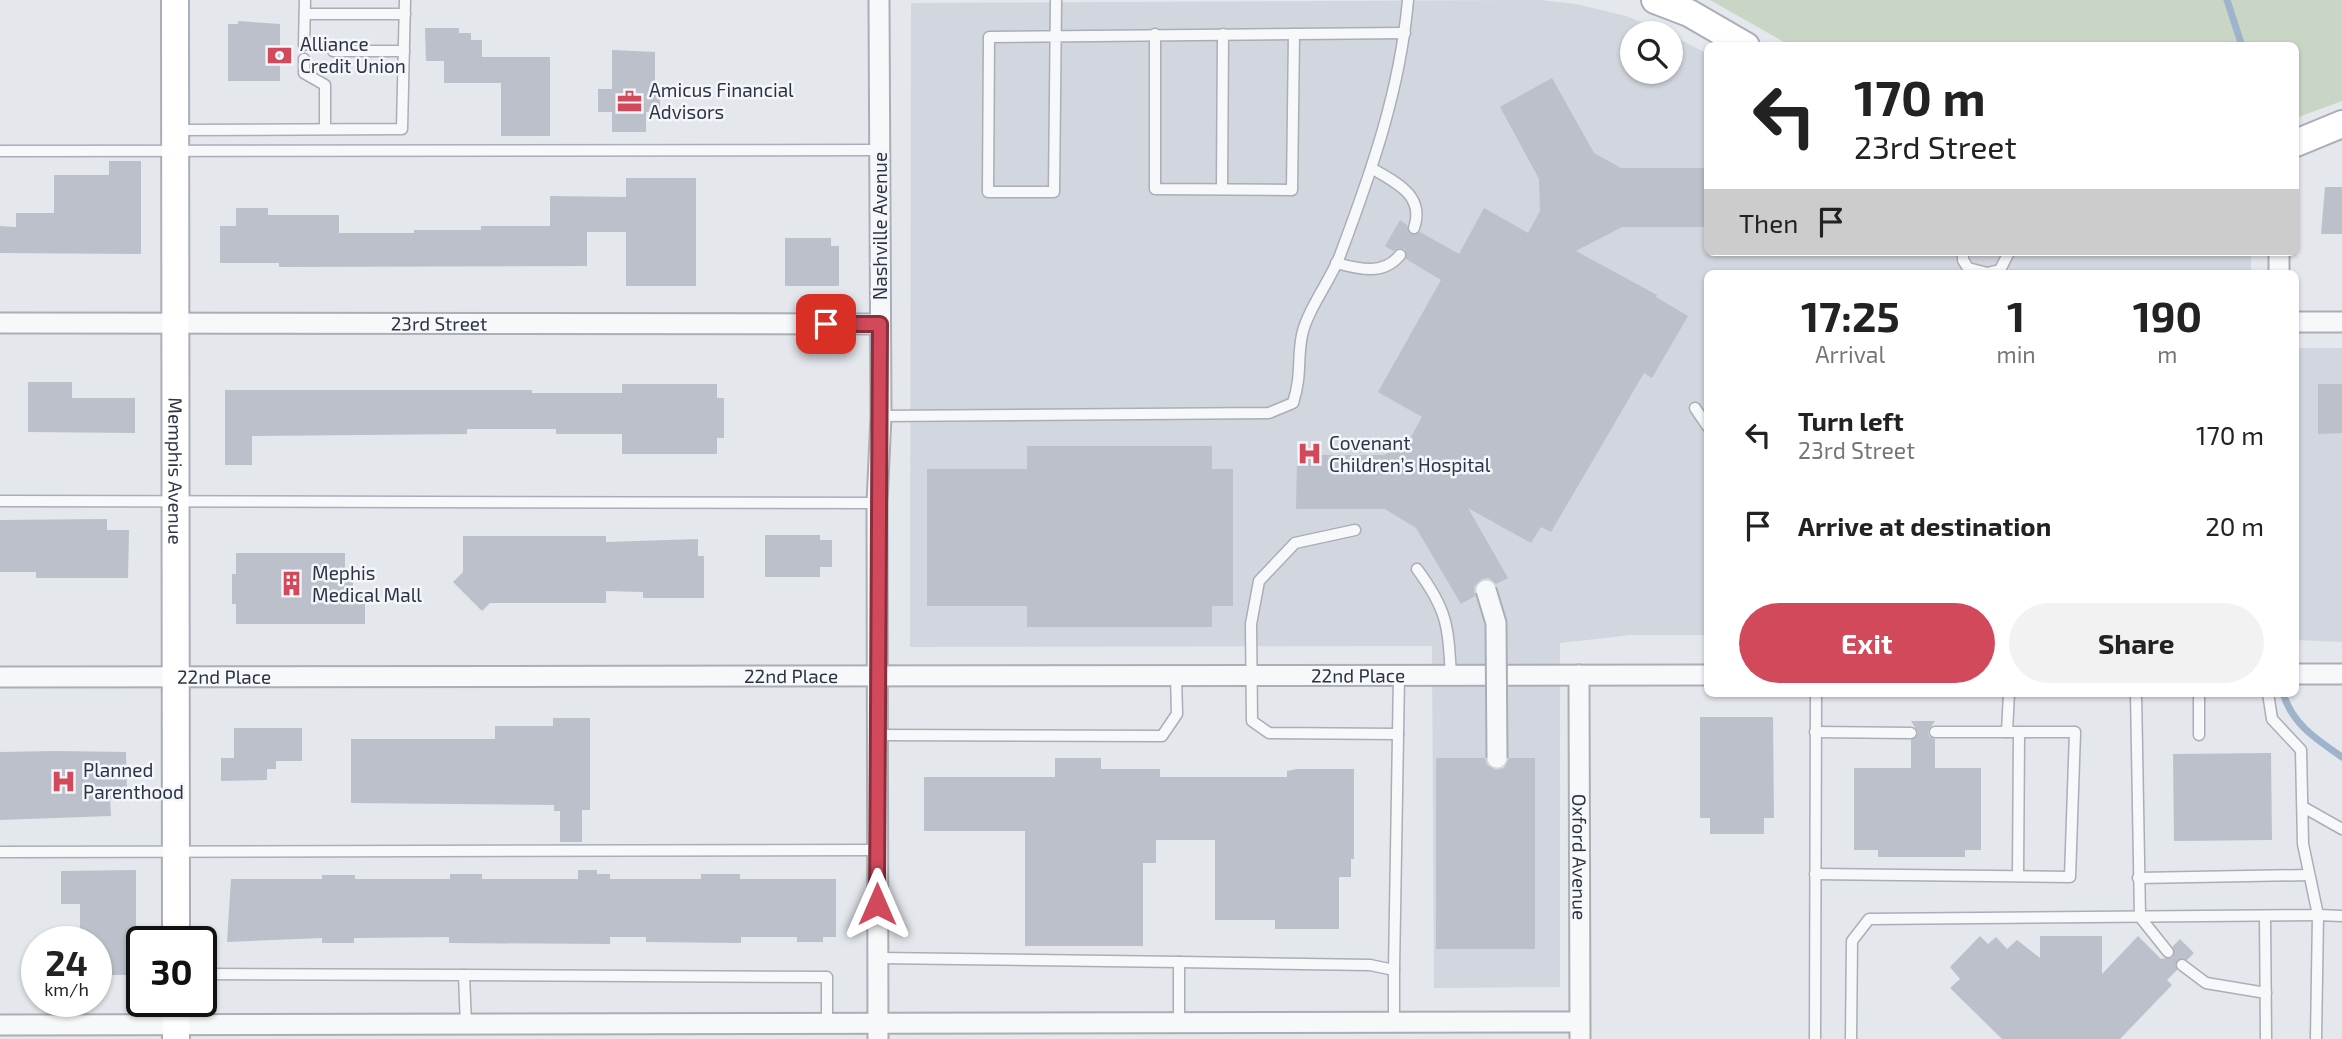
<!DOCTYPE html>
<meta charset="utf-8">
<style>
:root{--surface:#fff;--page:#f2f2f2;--text:#222;--muted:#767676;--accent:#d1495b}
body{margin:0;font-family:"Exo 2",sans-serif;background:var(--page);color:var(--text);height:100vh;display:flex;flex-direction:column;font-size:26px;white-space:nowrap}
*{box-sizing:border-box;margin:0}
p{font-size:23px;color:var(--muted)}
.icon{flex:none;width:38px;height:38px;fill:none;stroke:currentColor;stroke-width:2;stroke-linecap:round;stroke-linejoin:round}
.map{position:relative;flex:1;overflow:hidden}
.panel{position:absolute;left:1704px;top:270px;width:595px;height:427px;display:flex;flex-direction:column;background:var(--surface);border-radius:10px;box-shadow:0 2px 5px #0004}
.panel>*{flex:none}
.top-card{position:absolute;left:1704px;top:42px;width:595px;height:214px;border-radius:10px;box-shadow:0 2px 5px #0004;background:#fff;color:var(--text);overflow:hidden}
.controls{position:absolute;left:1620px;top:21px;display:grid;gap:14px}
.controls a{display:grid;place-items:center;width:63px;height:63px;border-radius:50%;background:var(--surface);box-shadow:0 2px 5px #0004;font-size:35px}
.speed{position:absolute;left:21px;top:926px;display:flex;gap:14px;font-size:35px;font-weight:700;text-align:center}
.speed>*{display:grid;place-content:center;width:91px;height:91px;border-radius:50%;background:var(--surface);box-shadow:0 2px 5px #0004;line-height:1}
.speed small{font-size:18px;font-weight:400}
.speed .limit{border:4px solid #111;border-radius:10px;background:#fff;color:#111}
.pin{position:absolute;display:grid;place-items:center;width:60px;height:60px;color:#fff;margin:-30px;border-radius:14px;box-shadow:0 4px 10px #0006}
.me{position:absolute;width:77px;margin:-38px;rotate:0deg;stroke-linejoin:round;filter:drop-shadow(0 0 5px #0008)}
.turn{display:flex;align-items:center;gap:24px;height:147px;padding:0 35px;font-size:32px}
.turn .icon{width:91px;height:91px;stroke-width:2.5}
.turn b{display:block;font-size:49px;line-height:60px}
.then{display:flex;align-items:center;height:66px;padding:0 35px;background:#0003;gap:14px;font-size:26px}
.eta{display:flex;justify-content:space-evenly;align-items:center;height:119px;text-align:center}
.eta b{font-size:42px;font-weight:700;line-height:49px}
.cta{display:flex;gap:14px;margin-top:auto;padding:14px 35px}
.cta a{flex:1;height:80px;border-radius:42px;background:var(--accent);color:#fff;font-size:28px;font-weight:700;line-height:80px;text-align:center}
.cta a+a{background:var(--page);color:var(--text)}
ul{padding:0;list-style:none}
li{display:flex;align-items:center;gap:21px;height:91px;padding:0 35px}
li div{flex:1}
li b{display:block;font-size:26px}
li em{font-style:normal}
.map>svg:first-child{display:block}
.built{fill:#d2d6de}
.green{fill:#c9d6c5}
.lines{fill:none;stroke-linecap:round;stroke-linejoin:round}
.stream{stroke:#9fb4cc;stroke-width:7}
.building{fill:#bbc0ca}
.lane-casing{stroke:#a9aeb7;stroke-width:13}
.street-casing{stroke:#a9aeb7;stroke-width:23}
.secondary-casing{stroke:#a9aeb7;stroke-width:30}
.lane{stroke:#f7f8fa;stroke-width:10}
.street{stroke:#f7f8fa;stroke-width:19}
.secondary{stroke:#fff;stroke-width:26}
.street-bridge-casing{stroke:#a9aeb7;stroke-width:23;stroke-linecap:butt}
.street-bridge{stroke:#f7f8fa;stroke-width:19}
.route-casing{stroke:#882f3b;stroke-width:18}
.route{stroke:#d1495b;stroke-width:12}
.labels{text-anchor:middle;stroke-width:5;stroke-linejoin:round;paint-order:stroke}
.poi-label{font-size:19px;fill:#2b3445;stroke:#f4f6f9;text-anchor:start}
.street-label{font-size:19px;fill:#2b3445;stroke:#f4f6f9}
</style>
<div class="map">
<svg width="2342" height="1039" viewBox="0 0 2342 1039">
<rect width="100%" height="100%" fill="#e4e7ec"/>
<g class="built">
<path d="M1540,0L1576,4L1626,16L1668,33H1633V72H1671V35L1708,54V252H2251V273H1708V635H1631L1560,643V987L1434,988L1432,646L910,647L911,3Z"/>
<path d="M2296,348H2342V642L2296,640Z"/>
</g>
<path class="green" d="M1710,0H2342V101L2296,118V46L1789,45Z"/>
<g class="lines">
<g class="stream">
<path d="M2227,0L2242,46"/>
<path d="M2283,693C2292,724 2316,739 2342,757"/>
</g>
</g>
<g class="building">
<path d="M238,21L280,24V81H228V24H238Z"/>
<path d="M425,28H459V33H471V40H482V57H550V136H501V83H444V61H426Z"/>
<path d="M612,50L655,52V89H660V112H646V132H612V112H598V89H612Z"/>
<path d="M1552,78L1594,153L1621,168H1705V227H1622L1576,251L1657,295L1656,297L1688,316L1652,378L1644,373L1551,532L1541,527L1531,543L1468,508L1508,578L1496,584L1489,578L1482,579L1474,587L1475,596L1461,604L1416,528L1385,509H1296L1297,455H1384L1408,442L1422,417L1378,392L1441,280L1406,259L1405,249L1399,248L1393,251L1385,246L1400,220L1407,225L1410,234L1420,232L1459,254L1484,208L1528,233L1540,211L1539,179L1500,107Z"/>
<path d="M109,161H141V254L0,253V226L16,227V213H54V175H109Z"/>
<path d="M626,178H696V286H626V232H587V266L279,267V263H220V226H236V208H268V215H339V233H414V230H481V226H550V196L626,197Z"/>
<path d="M2325,187H2342V234H2321Z"/>
<path d="M785,238H831V246H839V286H785Z"/>
<path d="M28,382H72V398H135V433L28,432Z"/>
<path d="M622,384H717V398H724V438H717V454H622V434H556V429H467V434L252,436V465H225V390H532V393H622Z"/>
<path d="M2318,384H2342V433L2318,434Z"/>
<path d="M1027,446H1212V469H1233V606H1212V627H1027V606H927V469H1027Z"/>
<path d="M107,519V530H129L128,578H36V572H0V520Z"/>
<path d="M765,535H820V540H832V567H820V577H765Z"/>
<path d="M463,536H606V542L698,539V556H704V598H643V592L606,591V603H490L482,611L453,582L463,572Z"/>
<path d="M236,553H345V576H353V592H365V624H236V604H232V574H236Z"/>
<path d="M1700,717H1773L1774,818H1764V834H1710V818H1700Z"/>
<path d="M553,718H590V810H582V842H560V811H554V805L351,803V739H495V726H553Z"/>
<path d="M1911,721H1935L1928,731L1929,736L1935,739V768H1981V850H1965V857H1878V850H1854V768H1911V740L1918,732Z"/>
<path d="M234,728H302V761H276V769H267V780L221,781V758H234Z"/>
<path d="M55,751L126,752L127,799H110L111,816L0,820V752Z"/>
<path d="M2271,753L2272,840L2174,841L2173,754Z"/>
<path d="M1055,758H1101V769H1160V777H1287V771L1297,769H1354V859H1351V877H1339V929H1275V920H1215V840H1156V863H1143V946H1025V831H924V777H1055Z"/>
<path d="M1436,758H1485L1487,765L1496,770L1504,768L1509,758H1535V949H1436Z"/>
<path d="M136,870V975H105V965H96V942H80V904H61V871Z"/>
<path d="M578,870H597V874H610V879H701V874H740V879H836V937H823V942H797V937H741V943L646,942V937H610V944L449,943V937L354,938V943H322V938L227,942L231,879H322V875H355V879H450V874H482V879H578Z"/>
<path d="M1980,936L1988,944L1996,937L2007,949L2017,940L2040,958V936H2102V974L2138,936L2161,959L2173,957V946L2180,939L2194,953L2187,960H2177V970L2167,980L2172,985L2120,1039H2002L1950,988L1960,979L1950,967Z"/>
</g>
<g class="lines">
<defs>
<g id="lane">
<path d="M1056,0L1054,192H988L989,37L1405,33"/>
<path d="M305,14H405"/>
<path d="M1155,34V189L1292,190L1294,34"/>
<path d="M304,45L305,0"/>
<path d="M333,51H404"/>
<path d="M304,59V73L325,85V129"/>
<path d="M178,130L402,129L405,0"/>
<path d="M0,151L880,150"/>
<path d="M1373,169C1397,183 1425,196 1414,228"/>
<path d="M1222,189L1223,34"/>
<path d="M1963,252V260L1968,268L1987,273L2000,270L2009,252"/>
<path d="M1336,263C1359,269 1383,276 1400,255"/>
<path d="M1695,408L1708,427"/>
<path d="M881,416L1269,413L1293,403C1302,375 1297,360 1302,335C1307,311 1329,282 1339,258C1371,173 1400,91 1408,0"/>
<path d="M0,501L877,503"/>
<path d="M1355,530L1295,543L1259,581L1251,624L1252,721L1269,733L1398,734"/>
<path d="M1417,569C1448,611 1448,626 1451,676"/>
<path d="M2136,693L2140,917L2168,952"/>
<path d="M2199,693V735"/>
<path d="M1815,732L1911,733"/>
<path d="M1935,732H2007L2009,693"/>
<path d="M877,735L1162,736L1177,714L1176,676"/>
<path d="M2303,807L2342,829"/>
<path d="M0,852L877,850"/>
<path d="M1815,874L2070,877L2075,732H2007"/>
<path d="M2018,876L2019,733"/>
<path d="M2138,878L2309,875"/>
<path d="M2265,916L2266,1039"/>
<path d="M878,958L1179,962V1023"/>
<path d="M1179,962L1370,965L1394,970V1022"/>
<path d="M2182,965L2206,983L2266,993"/>
<path d="M1394,970L1399,676"/>
<path d="M201,974L464,975L466,1025"/>
<path d="M464,975L827,977V1024"/>
<path d="M1815,1039L1816,693"/>
<path d="M1851,1039L1852,941L1869,919L2318,915L2303,844L2301,750L2272,719L2268,693"/>
<path d="M2316,1039L2318,915L2342,916"/>
</g>
<g id="street">
<path d="M2279,252V273"/>
<path d="M2296,322H2342"/>
<path id="s1" d="M0,323L880,324"/>
<path d="M2296,674H2342"/>
<path id="s2" d="M1579,675L1580,1039"/>
<path id="s3" d="M0,677L1708,675"/>
<path d="M0,1025L1579,1022"/>
<path d="M878,1039L877,503L881,416L879,0"/>
</g>
<g id="secondary">
<path id="s4" d="M175,0L176,942"/>
<path d="M1655,0L1689,13L1746,46"/>
<path d="M2296,143L2342,124"/>
<path d="M176,1001V1039"/>
</g>
</defs>
<use href="#lane" class="lane-casing"/>
<use href="#street" class="street-casing"/>
<use href="#secondary" class="secondary-casing"/>
<use href="#lane" class="lane"/>
<use href="#street" class="street"/>
<use href="#secondary" class="secondary"/>
<defs>
<path id="street-bridge" d="M1486,590L1496,623L1497,758"/>
</defs>
<use href="#street-bridge" class="street-bridge-casing"/>
<use href="#street-bridge" class="street-bridge"/>
</g>
<g class="lines">
<defs>
<path id="route" d="M826,324H880L877,904"/>
</defs>
<use href="#route" class="route-casing"/>
<use href="#route" class="route"/>
</g>
<defs>
<symbol id="bank-bare" viewBox="-9 -9 18 18"><path d="M-6-4H6V4H-6ZM0-2.3a2.3 2.3 0 1 0 0 4.6a2.3 2.3 0 1 0 0-4.6Z" fill="#d1495b" stroke="#f4f6f9" stroke-width="2.5" paint-order="stroke"/></symbol>
<symbol id="office-bare" viewBox="-9 -9 18 18"><path d="M-6-3h4V-5.5h4V-3h4V5H-6ZM-1-4.5V-3h2v-1.5ZM-6 0V1H6V0Z" fill="#d1495b" stroke="#f4f6f9" stroke-width="2.5" paint-order="stroke"/></symbol>
<symbol id="hospital-bare" viewBox="-9 -9 18 18"><path d="M-5-5h3v3.5h4V-5h3V5h-3V1.5h-4V5h-3Z" fill="#d1495b" stroke="#f4f6f9" stroke-width="2.5" paint-order="stroke"/></symbol>
<symbol id="building-bare" viewBox="-9 -9 18 18"><path d="M-4-6H4V6H1V3H-1V6H-4ZM-2.5-4.3h1.7v1.8h-1.7ZM.8-4.3h1.7v1.8H.8ZM-2.5-1h1.7V.8h-1.7ZM.8-1h1.7V.8H.8Z" fill="#d1495b" stroke="#f4f6f9" stroke-width="2.5" paint-order="stroke"/></symbol>
</defs>
<g fill-rule="evenodd">
<use href="#bank-bare" x="262" y="38" width="35" height="35"/>
<use href="#office-bare" x="612" y="84" width="35" height="35"/>
<use href="#hospital-bare" x="1292" y="436" width="35" height="35"/>
<use href="#building-bare" x="274" y="566" width="35" height="35"/>
<use href="#hospital-bare" x="46" y="764" width="35" height="35"/>
</g>
<g class="labels">
<g class="poi-label">
<text x="300" y="51">Alliance<tspan x="300" dy="22">Credit Union</tspan></text>
<text x="649" y="97">Amicus Financial<tspan x="649" dy="22">Advisors</tspan></text>
<text x="1329" y="450">Covenant<tspan x="1329" dy="22">Children’s Hospital</tspan></text>
<text x="312" y="580">Mephis<tspan x="312" dy="22">Medical Mall</tspan></text>
<text x="83" y="777">Planned<tspan x="83" dy="22">Parenthood</tspan></text>
</g>
<g class="street-label">
<text transform="translate(880 226) rotate(-90)" y="7">Nashville Avenue</text>
<text dy="7" stroke="none"><textPath href="#s1" startOffset="439">23rd Street</textPath></text>
<text dy="7" stroke="none"><textPath href="#s4" startOffset="471">Memphis Avenue</textPath></text>
<text dy="7" stroke="none"><textPath href="#s3" startOffset="791">22nd Place</textPath></text>
<text dy="7" stroke="none"><textPath href="#s3" startOffset="1358">22nd Place</textPath></text>
<text dy="7" stroke="none"><textPath href="#s3" startOffset="224">22nd Place</textPath></text>
<text dy="7" stroke="none"><textPath href="#s2" startOffset="182">Oxford Avenue</textPath></text>
</g>
</g>
</svg>
<div class="controls">
<a><svg class="icon" aria-label="search" viewBox="0 0 24 24"><circle cx="10" cy="10" r="6"/><path d="M15 15l6 6"/></svg></a>
</div>
<div class="speed"><div>24<small>km/h</small></div><div class="limit">30</div></div>
<div class="pin" style="left:826px;top:324px;background:#d93025"><svg class="icon" aria-label="arrive" viewBox="0 0 24 24"><path d="M6 21V4h12l-3 4 3 4H6"/></svg></div>
<svg class="me" style="left:877px;top:904px" viewBox="-20 -20 40 40"><path d="M0-17L14 15 0 8-14 15z" fill="#d1495b" stroke="#fff" stroke-width="4"/></svg>
<div class="top-card">
<div class="turn"><svg class="icon" aria-label="left" viewBox="0 0 24 24"><path d="M17 20v-9H6M10 6l-5 5 5 5"/></svg><div><b>170 m</b>23rd Street</div></div>
<div class="then">Then<svg class="icon" aria-label="arrive" viewBox="0 0 24 24"><path d="M6 21V4h12l-3 4 3 4H6"/></svg></div>
</div>
<section class="panel">
<div class="eta">
<div><b>17:25</b><p>Arrival</p></div>
<div><b>1</b><p>min</p></div>
<div><b>190</b><p>m</p></div>
</div>
<ul>
<li><svg class="icon" aria-label="left" viewBox="0 0 24 24"><path d="M17 20v-9H6M10 6l-5 5 5 5"/></svg><div><b>Turn left</b><p>23rd Street</p></div><em>170 m</em></li>
<li><svg class="icon" aria-label="arrive" viewBox="0 0 24 24"><path d="M6 21V4h12l-3 4 3 4H6"/></svg><div><b>Arrive at destination</b></div><em>20 m</em></li>
</ul>
<div class="cta"><a>Exit</a><a>Share</a></div>
</section>
</div>
